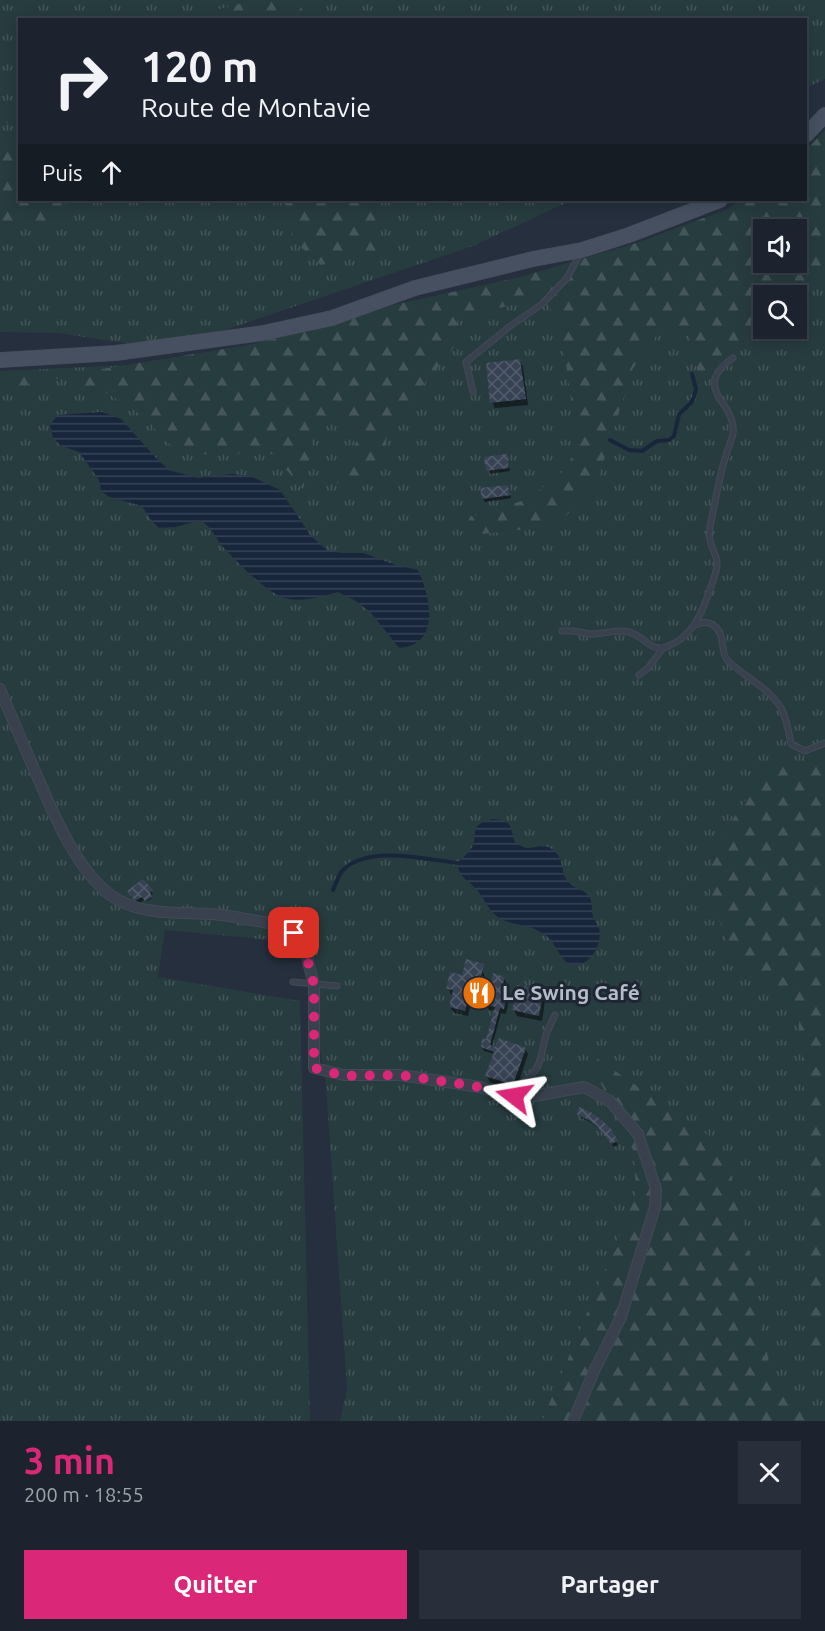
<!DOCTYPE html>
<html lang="fr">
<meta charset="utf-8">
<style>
:root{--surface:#1c232e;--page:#292f3a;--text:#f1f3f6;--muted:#a0a4aa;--line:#3a404a;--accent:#db2777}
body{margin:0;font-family:Ubuntu,sans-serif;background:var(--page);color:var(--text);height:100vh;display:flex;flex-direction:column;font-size:22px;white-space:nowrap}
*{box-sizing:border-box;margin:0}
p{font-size:20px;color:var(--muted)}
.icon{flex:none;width:33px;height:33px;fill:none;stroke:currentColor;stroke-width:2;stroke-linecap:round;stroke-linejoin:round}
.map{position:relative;height:1421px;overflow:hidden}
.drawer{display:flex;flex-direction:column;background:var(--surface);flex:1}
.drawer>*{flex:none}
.guide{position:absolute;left:18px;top:18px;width:789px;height:183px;border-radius:0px;box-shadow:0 3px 15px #0003,0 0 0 2px var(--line);background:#1c232e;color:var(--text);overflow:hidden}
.buttons{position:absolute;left:753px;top:219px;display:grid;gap:12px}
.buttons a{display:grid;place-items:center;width:54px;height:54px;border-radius:0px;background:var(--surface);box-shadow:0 3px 15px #0003,0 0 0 2px var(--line);font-size:30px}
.pin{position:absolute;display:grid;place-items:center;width:51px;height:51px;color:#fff;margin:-26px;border-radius:12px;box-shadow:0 3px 9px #0006}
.me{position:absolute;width:66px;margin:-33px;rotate:284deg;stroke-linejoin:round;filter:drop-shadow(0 0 4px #0008)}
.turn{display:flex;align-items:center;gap:21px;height:126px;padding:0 24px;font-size:27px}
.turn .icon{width:78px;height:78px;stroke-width:2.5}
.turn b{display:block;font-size:42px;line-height:51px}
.then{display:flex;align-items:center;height:57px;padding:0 24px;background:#0003;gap:12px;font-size:22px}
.round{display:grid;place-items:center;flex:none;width:63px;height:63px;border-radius:0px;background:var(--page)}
.head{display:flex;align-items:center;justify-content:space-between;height:102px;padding:0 24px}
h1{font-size:36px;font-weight:700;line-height:45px;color:var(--accent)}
.button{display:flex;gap:12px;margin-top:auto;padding:12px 24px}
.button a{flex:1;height:69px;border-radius:0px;background:var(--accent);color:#fff;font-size:24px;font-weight:700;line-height:69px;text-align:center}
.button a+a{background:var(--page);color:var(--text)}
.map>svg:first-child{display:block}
.grass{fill:url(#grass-tufts);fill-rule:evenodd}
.forest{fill:url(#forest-firs);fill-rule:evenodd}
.water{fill:url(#water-rules)}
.shadow{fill:#0007}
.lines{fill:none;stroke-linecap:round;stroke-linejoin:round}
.stream{stroke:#18263c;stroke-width:4}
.building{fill:url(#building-cross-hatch)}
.lane-casing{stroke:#424a57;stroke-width:7}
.street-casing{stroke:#424a57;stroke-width:12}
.secondary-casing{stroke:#424a57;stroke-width:16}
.lane{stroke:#39414e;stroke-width:5}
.street{stroke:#39414e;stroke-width:10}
.secondary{stroke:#475061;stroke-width:15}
.route{stroke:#db2777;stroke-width:10;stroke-dasharray:0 18}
.labels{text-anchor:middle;stroke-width:6;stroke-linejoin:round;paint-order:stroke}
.poi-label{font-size:21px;font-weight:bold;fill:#b5bcc9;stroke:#1e2633;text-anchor:start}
</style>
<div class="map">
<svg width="825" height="1421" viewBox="0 0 825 1421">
<defs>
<pattern id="grass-tufts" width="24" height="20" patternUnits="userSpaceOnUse" patternTransform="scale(1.5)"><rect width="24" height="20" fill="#273c3f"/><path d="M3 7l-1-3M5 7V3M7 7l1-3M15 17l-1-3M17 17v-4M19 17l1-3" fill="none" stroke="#445659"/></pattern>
<pattern id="forest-firs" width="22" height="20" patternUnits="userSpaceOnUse" patternTransform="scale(1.5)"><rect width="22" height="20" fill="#273c3f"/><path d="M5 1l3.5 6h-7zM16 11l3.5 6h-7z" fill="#445659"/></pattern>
<pattern id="water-rules" width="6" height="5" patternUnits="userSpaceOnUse" patternTransform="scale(1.5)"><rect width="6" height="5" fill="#18263c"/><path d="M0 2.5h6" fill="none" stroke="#374457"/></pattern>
<pattern id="building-cross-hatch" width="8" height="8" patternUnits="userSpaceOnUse" patternTransform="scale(1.5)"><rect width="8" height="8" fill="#374354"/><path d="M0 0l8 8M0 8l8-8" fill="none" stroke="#525c6b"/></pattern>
</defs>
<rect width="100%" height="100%" fill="#252f3e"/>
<g class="grass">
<path d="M0,0H246L239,4L184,19L20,20L19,46L16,48L20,50V200H284L293,240L384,250L374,200H572L473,246L216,333L140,345L57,333L0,332Z"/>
<path d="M299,0H825V79L806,88V20H305Z"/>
<path d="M825,159V1421H340L347,1389L326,1086L303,943L165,930L158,977L300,1001L310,1421H0V371L308,357L806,200ZM764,230H796V262H764ZM764,296H796V328H764Z"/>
</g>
<g class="forest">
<path d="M246,0H299L305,19H184L239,4Z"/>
<path d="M0,106L19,110V124L0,122Z"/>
<path d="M19,128L20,200H65L67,225L0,224V147L14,148Z"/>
<path d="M825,130V266L794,295L764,296L763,323L699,378L689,332L662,328L633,368L597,482L557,526L461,536L470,517L525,500L561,474L578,448L561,328L544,298L458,317L454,347L390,426L383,452L356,484L332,483L360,436L361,423L317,419L303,489L273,454L216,453L192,456L163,440L147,418L105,392L77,386L75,381L70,379L40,378L14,392L13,383L1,375L90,371L254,344L366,311L520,277L633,244L728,209L741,200H806V150ZM764,230H796V262H764Z"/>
<path d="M284,200H374L384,250L321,265L293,240Z"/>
<path d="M825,754V1349L807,1345L804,1207V1080L799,1023L772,987L740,973L710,897L712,849L767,770Z"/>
<path d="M585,1050L722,1145L741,1209L771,1375L795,1404L825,1411V1421H542L636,1195L634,1152Z"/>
</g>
<g class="water">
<path d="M102,412L121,419L157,459L169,470L197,478L232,474L253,477L280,490L311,536L327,550L341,553H363L396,565L418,570C431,597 441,645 399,648L371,613L356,601L338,592C322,596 299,604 282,597C264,590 238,563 224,548C214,537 214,529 200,520L176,527L159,528L151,520L142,506L109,497L101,491L99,480L79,452L61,446L53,438L50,425L58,415Z"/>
<path d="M493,819C514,821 509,826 515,842C519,844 523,848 527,848C537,848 545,843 553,850C565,860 560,868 566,879C571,889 585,888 590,898C593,904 591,910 593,916C594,920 598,924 599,928C603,943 591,965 575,965C561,965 557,945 548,937C530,923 518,927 501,919C489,912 486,901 478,891C468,879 461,881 457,863C461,859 468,854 471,849C480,835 466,825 493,819Z"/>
</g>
<g class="shadow">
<path d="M520,361L523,367L528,405L495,408L492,402Z"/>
<path d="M507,456L510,471L490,474L488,470Z"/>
<path d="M509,490L511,498L485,502L483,499Z"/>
<path d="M143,881L153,894L150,896L152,898L147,901L145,899L138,904L131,895Z"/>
<path d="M483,965L482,971L485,976L483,982L492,984L504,978L507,984L506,990L510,998L516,999L538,991L545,1001L542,1021L517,1016L514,1010L515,1001L509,1000L506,1014L501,1013L492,1047L525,1049L528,1054L516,1090L490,1082L487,1076L495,1054L484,1051L482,1047L487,1041L495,1011L489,1010L486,1003L472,999L468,1016L454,1013L450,1007L453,995L451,994L448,988Z"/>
<path d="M579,1115L610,1131L618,1145L614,1147L601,1129L590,1122L581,1118Z"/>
</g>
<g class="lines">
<g class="stream">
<path d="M610,440L629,450L642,451L657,441L669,440L674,436L679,414L691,403L694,397L696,389L692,374"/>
<path d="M333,890C336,884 338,875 343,870C368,845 425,859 457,863"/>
</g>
</g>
<g class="building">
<path d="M520,359L526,399L490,403L486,363Z"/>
<path d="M507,454L509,468L486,471L484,457Z"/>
<path d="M507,485L511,495L482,499L480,488Z"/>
<path d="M143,879L153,890L150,892L152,897L145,901L142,897L135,901L127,891Z"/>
<path d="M466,959L484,964L480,980L491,982L493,973L505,977L502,988L508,989L506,996L515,998L517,985L539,989L538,993L543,994L539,1016L512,1010L514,1001L506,999L504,1009L500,1008L490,1045L495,1047L499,1038L526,1048L513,1085L485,1076L494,1052L481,1047L482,1038L486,1039L495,1007L484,1004L485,999L469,995L465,1011L449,1007L453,990L446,989L450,972L462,975Z"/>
<path d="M579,1107L592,1113L603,1121L612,1130L618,1141L611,1144L597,1126L587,1119L577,1115Z"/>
</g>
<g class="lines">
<defs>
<g id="lane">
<path d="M473,392L466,362L509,327L542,304L567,278L580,254"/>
<path d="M695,625C702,622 706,621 713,625C728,635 718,652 729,662C744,676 770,689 781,708C787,719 789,733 791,744L805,751L825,743"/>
<path d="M562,631C573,630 579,632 589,634C603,635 621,627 634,634C646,639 652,652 666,647C691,638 701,616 709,592C712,584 716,574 717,566C718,558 713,551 711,544C708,536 710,525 712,517C716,496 720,475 726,455C728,448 732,440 733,433C737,402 689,389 733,358"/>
<path d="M639,675L648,668L663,648"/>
<path d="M293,982L337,986"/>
<path d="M508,1093L529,1078L537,1068L541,1057L546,1034L555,1015"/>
</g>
<path id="street" d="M0,689C11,716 23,743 34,769C51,808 75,868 109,894C138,916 176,912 210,914C224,914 238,918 251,920C274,923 292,928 307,946L308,962L314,985V1068L344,1075H399L454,1083L479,1087L514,1096H534L584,1087L610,1101L638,1134L656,1189L655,1207L621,1317L594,1371L573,1421"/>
<g id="secondary">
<path d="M806,135L825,115"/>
<path d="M0,360L116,353L263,333L332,318L415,288L533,259L582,250L629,235L720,200"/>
</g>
</defs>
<use href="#lane" class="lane-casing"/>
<use href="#street" class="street-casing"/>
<use href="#secondary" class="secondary-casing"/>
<use href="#lane" class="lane"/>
<use href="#street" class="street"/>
<use href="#secondary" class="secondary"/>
</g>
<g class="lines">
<path class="route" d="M294,933L307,946L308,962L314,985V1068L344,1076L399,1075L454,1083L479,1087L514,1096"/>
</g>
<defs>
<symbol id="restaurant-disc" viewBox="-11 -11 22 22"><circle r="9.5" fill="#e8710a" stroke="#1e2633"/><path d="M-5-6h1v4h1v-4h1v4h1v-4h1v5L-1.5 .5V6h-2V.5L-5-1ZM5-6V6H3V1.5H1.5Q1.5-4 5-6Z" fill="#fff"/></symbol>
</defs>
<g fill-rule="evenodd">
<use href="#restaurant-disc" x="460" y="974" width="38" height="38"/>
</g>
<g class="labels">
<g class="poi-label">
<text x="502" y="1000">Le Swing Café</text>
</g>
</g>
</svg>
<div class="buttons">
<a><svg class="icon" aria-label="sound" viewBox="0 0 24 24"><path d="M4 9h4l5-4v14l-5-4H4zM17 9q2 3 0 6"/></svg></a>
<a><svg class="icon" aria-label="search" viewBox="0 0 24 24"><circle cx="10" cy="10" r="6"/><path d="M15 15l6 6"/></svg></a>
</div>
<div class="pin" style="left:294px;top:933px;background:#d93025"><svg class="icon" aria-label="arrive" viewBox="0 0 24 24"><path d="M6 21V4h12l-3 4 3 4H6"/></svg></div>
<svg class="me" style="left:514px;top:1096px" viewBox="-20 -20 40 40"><path d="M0-17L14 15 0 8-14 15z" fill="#db2777" stroke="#fff" stroke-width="4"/></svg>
<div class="guide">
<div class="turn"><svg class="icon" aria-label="right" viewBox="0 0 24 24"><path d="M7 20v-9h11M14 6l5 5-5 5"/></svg><div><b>120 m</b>Route de Montavie</div></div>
<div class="then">Puis<svg class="icon" aria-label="ahead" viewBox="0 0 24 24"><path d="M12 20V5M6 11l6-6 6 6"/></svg></div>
</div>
</div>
<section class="drawer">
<div class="head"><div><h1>3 min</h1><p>200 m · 18:55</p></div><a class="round"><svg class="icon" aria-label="close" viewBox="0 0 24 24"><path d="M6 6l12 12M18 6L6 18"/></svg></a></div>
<div class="button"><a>Quitter</a><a>Partager</a></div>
</section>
